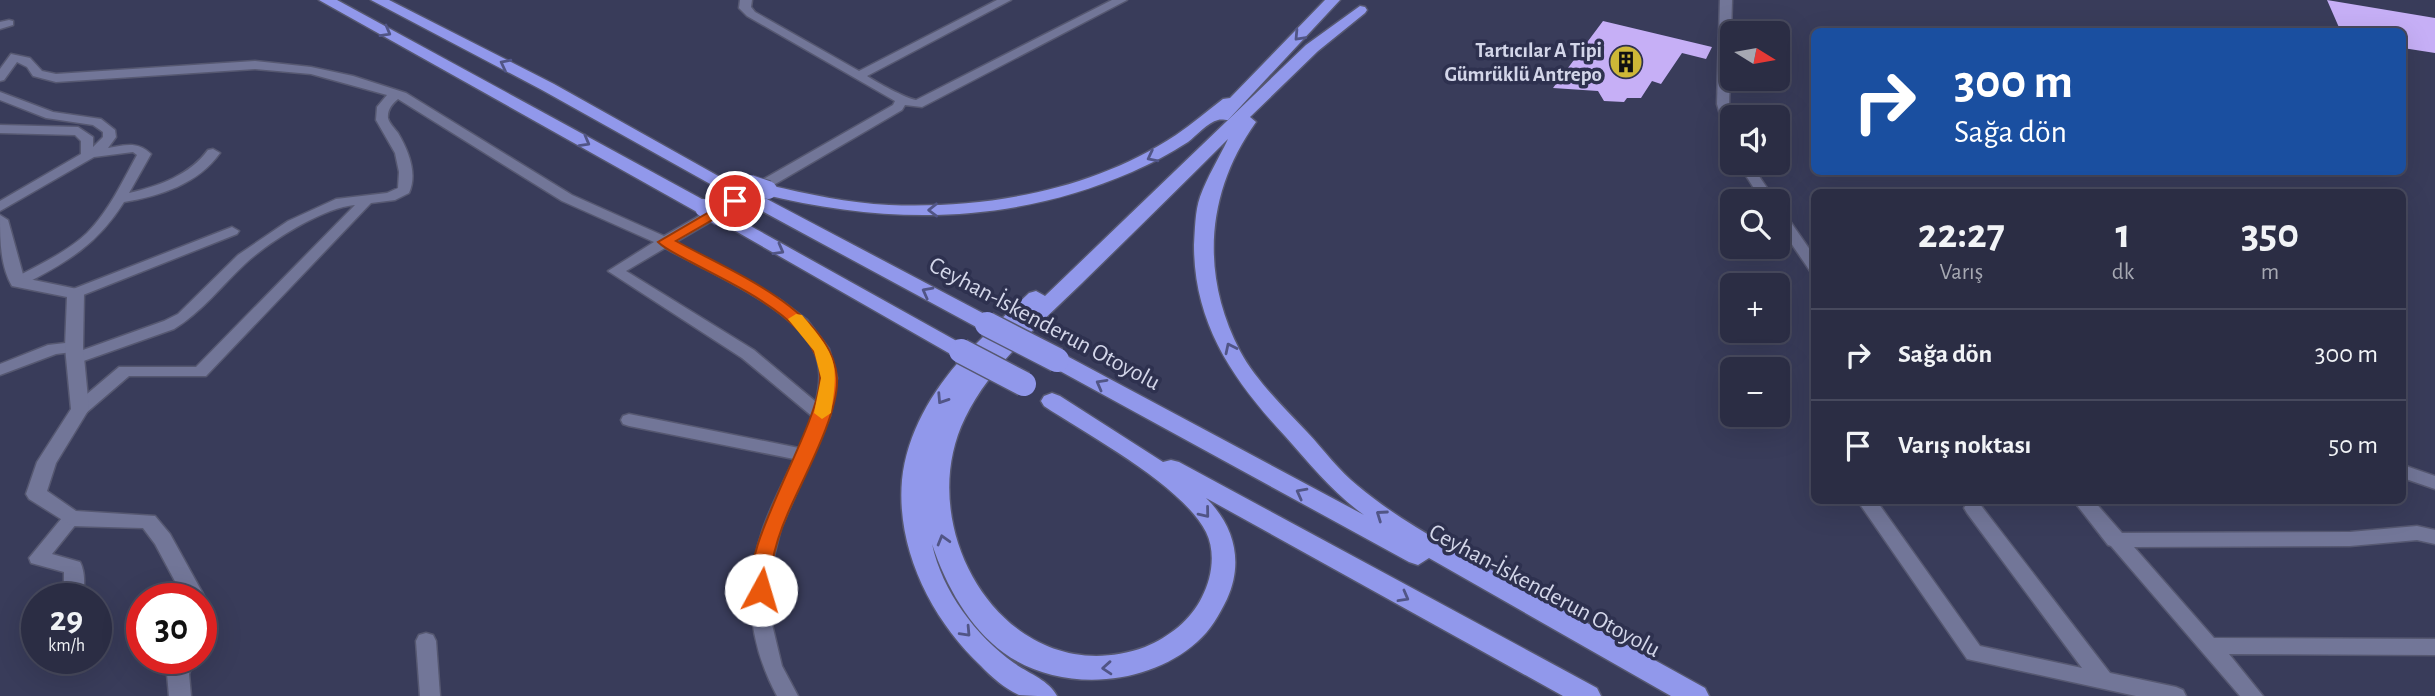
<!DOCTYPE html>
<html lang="tr">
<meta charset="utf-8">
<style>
:root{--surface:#2b2d44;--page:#37394f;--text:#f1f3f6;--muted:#a6a8b2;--line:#47495d}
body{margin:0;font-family:"Alegreya Sans",sans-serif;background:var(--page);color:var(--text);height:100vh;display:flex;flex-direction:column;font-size:26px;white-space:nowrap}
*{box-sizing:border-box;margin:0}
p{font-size:23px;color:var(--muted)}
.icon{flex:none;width:38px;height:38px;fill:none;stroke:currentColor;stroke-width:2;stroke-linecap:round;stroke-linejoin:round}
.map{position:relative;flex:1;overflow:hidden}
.details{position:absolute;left:1811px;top:189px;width:595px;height:315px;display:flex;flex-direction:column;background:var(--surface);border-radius:10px;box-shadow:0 7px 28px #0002,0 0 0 2px var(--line)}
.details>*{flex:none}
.guide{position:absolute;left:1811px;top:28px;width:595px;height:147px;border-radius:10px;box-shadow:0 7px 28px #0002,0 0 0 2px var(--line);background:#1a4fa0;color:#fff;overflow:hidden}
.needle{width:46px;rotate:101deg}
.controls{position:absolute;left:1720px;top:21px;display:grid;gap:14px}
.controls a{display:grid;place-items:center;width:70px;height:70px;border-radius:10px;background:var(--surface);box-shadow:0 7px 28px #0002,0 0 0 2px var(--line);font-size:35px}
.speed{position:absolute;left:21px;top:583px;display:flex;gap:14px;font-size:35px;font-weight:700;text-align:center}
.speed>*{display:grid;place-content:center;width:91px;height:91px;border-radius:50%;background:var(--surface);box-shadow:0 7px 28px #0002,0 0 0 2px var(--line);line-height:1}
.speed small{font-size:18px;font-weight:400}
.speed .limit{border:10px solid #d22;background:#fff;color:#111}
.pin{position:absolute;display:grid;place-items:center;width:60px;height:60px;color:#fff;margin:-30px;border:4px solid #fff;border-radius:50%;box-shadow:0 2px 7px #0007}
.me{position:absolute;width:77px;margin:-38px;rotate:6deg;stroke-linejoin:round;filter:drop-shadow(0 0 5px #0008)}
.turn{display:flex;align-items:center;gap:24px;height:147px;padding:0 28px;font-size:32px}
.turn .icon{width:91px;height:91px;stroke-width:2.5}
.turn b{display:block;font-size:49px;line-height:60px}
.eta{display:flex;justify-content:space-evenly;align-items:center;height:119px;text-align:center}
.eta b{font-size:42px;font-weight:700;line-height:49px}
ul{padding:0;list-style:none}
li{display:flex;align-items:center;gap:21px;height:91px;padding:0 28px;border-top:2px solid var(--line)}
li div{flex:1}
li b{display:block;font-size:26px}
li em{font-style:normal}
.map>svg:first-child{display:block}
.building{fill:#c6aff6}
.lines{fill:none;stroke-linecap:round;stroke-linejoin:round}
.street-casing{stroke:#565871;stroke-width:3}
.secondary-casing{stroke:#565871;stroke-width:3}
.highway-casing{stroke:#565871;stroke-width:3}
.street{fill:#727698;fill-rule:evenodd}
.secondary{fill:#727698;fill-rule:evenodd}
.highway{fill:#9198eb;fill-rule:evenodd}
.highway-bridge-far1-casing{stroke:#565871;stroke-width:20;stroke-linecap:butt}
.highway-bridge-casing{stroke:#565871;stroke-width:27;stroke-linecap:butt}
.highway-bridge-far1{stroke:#9198eb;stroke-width:18}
.highway-bridge{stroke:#9198eb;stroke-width:24}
.oneway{stroke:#515586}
.route{fill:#ea580c;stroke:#983908;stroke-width:2}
.slow{fill:#f59e0b}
.labels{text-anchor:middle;stroke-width:7;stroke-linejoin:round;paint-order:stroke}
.far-poi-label{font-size:21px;font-weight:bold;fill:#d3d6e9;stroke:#2e314f;text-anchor:end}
.street-label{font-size:24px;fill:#d3d6e9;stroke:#2e314f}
</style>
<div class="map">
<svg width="2435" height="696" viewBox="0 0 2435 696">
<rect width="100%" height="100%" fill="#393c5a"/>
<g class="building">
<path d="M2327,0L2435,18V53L2403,48V32H2341Z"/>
<path d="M1603,21L1712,47L1706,59L1682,53L1661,84L1652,81L1641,98H1627L1624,102L1604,101L1598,91L1553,88Z"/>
</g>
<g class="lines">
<defs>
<g id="street">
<path d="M740,0H752L751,7L755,12L859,71L997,0H1011L867,76C878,83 905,98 916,100L1112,0H1127L922,107L905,105L902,110L676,242L779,299L807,320L829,349L837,378L830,416L781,528L772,564L770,616L782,666L798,696H777C748,642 743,587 763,529C771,505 784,482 794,459L629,426L623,424L621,420L623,416L629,414L799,448L813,417L742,358L608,271L654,242L562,201L398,99C392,104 387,110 388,118C389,123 395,129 398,133C408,150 418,173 409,193L395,200L371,203L206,376H129L86,413H74L72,409L74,405L119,367H196L355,205C322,208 270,241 246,263C222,285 202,312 174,329L75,364L69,363L67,359L69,355L164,321L178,314L238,255L288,221L336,199L387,193L398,188L399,172L395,153L376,120L377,107L387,95L311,74L255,69L56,82L33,76L27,67L17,62L4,80L0,81V69L11,54L30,58L42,71L56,74L255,61L311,67L353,76L406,93L572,195L664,236L893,105L895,101L747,16L739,8ZM665,248C707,271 790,306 813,349C822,366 820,384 816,402L754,350L626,271Z"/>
<path d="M1720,0H1732L1729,104L1733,117L1732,139L1726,135L1717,104Z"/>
<path d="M9,20L13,21V25L0,29V22Z"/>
<path d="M0,92L53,112L101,119L115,130L116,137L108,148C125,145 138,141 151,154L129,193C159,186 190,175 208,150L213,149L220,153C198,184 160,196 124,202C97,245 67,262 23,285H13L11,282L13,279C38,265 66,253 87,233C109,211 122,182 137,155L133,152L94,157L0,211V201L81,154V141L75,135L0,133V125L78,127L93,137V147L103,137V132L93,125L46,118L0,100Z"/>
<path d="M1738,163H1750L1776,201H1762Z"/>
<path d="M1778,210L1783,211L1815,257V272L1810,271L1778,224Z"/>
<path d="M232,227L239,231L237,234L78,297L73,299L65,294L68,291Z"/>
<path d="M74,342L80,343L82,347L80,351L56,354L0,375V364L48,345Z"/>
<path d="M2403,465L2435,476V489L2403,478Z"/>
<path d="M1857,500H1876L1980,646L2082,668L1967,513L1964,508L1967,503H1979L2110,673L2176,687L2183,690L2186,696H2136L1967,659Z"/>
<path d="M2073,500H2093L2122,533L2350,532L2417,526L2435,530V544L2417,540L2350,546L2134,547L2214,638L2435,639V655L2229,654L2263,696H2240L2111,546L2108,545Z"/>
<path d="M72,511L78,513L81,518L52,554L80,562C85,571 86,590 80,598H67L64,593V572L31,563L29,558L66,513Z"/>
<path d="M426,633L433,635L436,641L440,696H420L416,641L419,635Z"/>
</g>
<g id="secondary">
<path d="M0,215L8,220L24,278L82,290L84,294L83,347L89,409L56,463L47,491L76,511L155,516L170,534L202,592L205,598L202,604L201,598H184L155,544L143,528L72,526L29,499L26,494L37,462L71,409L65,347L67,297L12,286C0,265 0,240 0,215Z"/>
<path d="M173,658H195L189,674L191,696H169L167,674Z"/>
</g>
<g id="highway">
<path d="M319,0H337L711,204L713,208L704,214L697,212Z"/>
<path d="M371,0H389L554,84L745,191L736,196L730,195L542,90Z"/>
<path d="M1325,0H1340L1228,120C1225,120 1221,119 1218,120C1208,122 1196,136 1188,142C1171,153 1150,164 1132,172C1010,225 888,225 762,194L759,190L768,185C808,194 848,203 889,205C987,209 1093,190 1176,135C1192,124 1207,111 1223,99L1230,98Z"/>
<path d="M1360,6L1365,7L1367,10L1365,13L1318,51L1250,117L1256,122C1206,192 1200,274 1240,351C1256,381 1284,407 1307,432C1324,450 1339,471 1358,486C1402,523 1456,550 1506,578C1572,615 1638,651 1705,688L1709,696H1671L1429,558L1418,565L1409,562L1049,365L1046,360L1049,355H1065L1364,515C1333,493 1310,464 1285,436C1233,380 1194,324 1194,245C1195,230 1195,211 1200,197C1207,177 1219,158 1228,139C1179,188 1130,236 1081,284C1040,324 990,366 965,418C909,532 1010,696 1145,647C1169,637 1191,620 1202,597C1212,578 1216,552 1206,532C1182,485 1089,436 1044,406L1041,401L1044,396L1052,393L1060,396L1163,462L1171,460L1179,462L1597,688L1601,696H1563L1206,498C1234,525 1244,562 1227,599C1219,615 1211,630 1197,642C1147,687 1059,693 1004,653C969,627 946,586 932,544C942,591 976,636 1014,663C1028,673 1049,680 1057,696C1046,696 1029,696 1019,695C1006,689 991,677 981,666C932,620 896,550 902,480C907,433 932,391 963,357L954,356L711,217L720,211L727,213L971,349L990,330L980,329L747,203L744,199L753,194L759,195L994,319L997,323L1029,293L1036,291L1045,296L1306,45Z"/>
</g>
</defs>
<use href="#street" class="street-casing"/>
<use href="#secondary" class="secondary-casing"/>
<use href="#highway" class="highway-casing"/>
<use href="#street" class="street"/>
<use href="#secondary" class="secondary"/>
<use href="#highway" class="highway"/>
<defs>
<g id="highway-bridge-far1">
<path d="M750,184L768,190"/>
<path d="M704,208L720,217"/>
</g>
<g id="highway-bridge">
<path d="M987,324L1057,360"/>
<path d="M961,351L1024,384"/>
</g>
</defs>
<use href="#highway-bridge-far1" class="highway-bridge-far1-casing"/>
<use href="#highway-bridge" class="highway-bridge-casing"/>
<use href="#highway-bridge-far1" class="highway-bridge-far1"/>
<use href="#highway-bridge" class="highway-bridge"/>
</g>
<defs><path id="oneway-chevron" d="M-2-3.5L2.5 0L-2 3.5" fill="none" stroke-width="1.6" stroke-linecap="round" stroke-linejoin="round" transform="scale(1.75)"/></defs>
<g class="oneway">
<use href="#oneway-chevron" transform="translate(386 32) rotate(29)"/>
<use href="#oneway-chevron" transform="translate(1299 36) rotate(133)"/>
<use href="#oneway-chevron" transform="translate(505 64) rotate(-153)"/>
<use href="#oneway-chevron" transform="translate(585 142) rotate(29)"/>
<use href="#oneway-chevron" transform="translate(1152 157) rotate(153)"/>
<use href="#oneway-chevron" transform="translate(933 210) rotate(179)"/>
<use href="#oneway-chevron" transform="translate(779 250) rotate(29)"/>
<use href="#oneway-chevron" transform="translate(927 292) rotate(-152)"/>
<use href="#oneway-chevron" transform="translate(1230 348) rotate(-116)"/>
<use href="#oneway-chevron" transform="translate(1101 384) rotate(-151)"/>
<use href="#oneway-chevron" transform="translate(942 399) rotate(123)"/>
<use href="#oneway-chevron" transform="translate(1301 493) rotate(-152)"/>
<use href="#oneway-chevron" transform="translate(1205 513) rotate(51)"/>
<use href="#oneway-chevron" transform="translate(1381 515) rotate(-145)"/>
<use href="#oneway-chevron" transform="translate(943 540) rotate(-106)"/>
<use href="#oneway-chevron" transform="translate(1404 597) rotate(29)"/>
<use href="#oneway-chevron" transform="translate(966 632) rotate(47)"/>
<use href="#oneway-chevron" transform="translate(1107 668) rotate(176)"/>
</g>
<path class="route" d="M735,197L742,201L740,204L676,241C726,269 833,311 837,378C839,414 803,478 788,513C781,529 775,546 772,564C771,574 773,585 768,595L761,597L754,595C734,556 817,432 820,380C824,323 731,284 689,261C679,255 666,250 658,242Z"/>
<path class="slow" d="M796,314L802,315C835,355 840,361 831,413L822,419L814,413L821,378L814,351L788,319Z"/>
<defs>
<symbol id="building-disc" viewBox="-11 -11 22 22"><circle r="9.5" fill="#ceb837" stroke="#2e314f"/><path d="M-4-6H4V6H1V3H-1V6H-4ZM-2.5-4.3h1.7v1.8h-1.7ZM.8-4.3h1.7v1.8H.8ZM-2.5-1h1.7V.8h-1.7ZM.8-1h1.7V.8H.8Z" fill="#111"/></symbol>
</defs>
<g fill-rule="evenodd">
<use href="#building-disc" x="1607" y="43" width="38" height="38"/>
</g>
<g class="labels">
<g class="far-poi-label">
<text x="1602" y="57">Tartıcılar A Tipi<tspan x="1602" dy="24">Gümrüklü Antrepo</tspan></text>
</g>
<g class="street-label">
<text transform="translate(1045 323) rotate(28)" y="8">Ceyhan-İskenderun Otoyolu</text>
<text transform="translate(1545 590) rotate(28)" y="8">Ceyhan-İskenderun Otoyolu</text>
</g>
</g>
</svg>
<div class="controls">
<a><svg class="needle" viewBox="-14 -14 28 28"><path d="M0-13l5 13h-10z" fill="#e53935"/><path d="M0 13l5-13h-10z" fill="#a6a8b2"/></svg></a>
<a><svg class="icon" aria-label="sound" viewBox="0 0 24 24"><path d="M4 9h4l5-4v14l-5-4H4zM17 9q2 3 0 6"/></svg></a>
<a><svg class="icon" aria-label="search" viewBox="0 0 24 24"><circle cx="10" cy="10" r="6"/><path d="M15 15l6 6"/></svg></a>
<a>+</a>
<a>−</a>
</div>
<div class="speed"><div>29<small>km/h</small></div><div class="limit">30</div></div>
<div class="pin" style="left:735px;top:201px;background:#d93025"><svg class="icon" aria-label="arrive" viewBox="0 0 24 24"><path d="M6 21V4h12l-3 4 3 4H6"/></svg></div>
<svg class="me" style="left:761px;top:590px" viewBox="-20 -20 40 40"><circle r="19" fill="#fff"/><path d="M0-13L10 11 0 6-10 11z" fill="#ea580c"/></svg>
<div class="guide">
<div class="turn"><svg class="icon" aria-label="right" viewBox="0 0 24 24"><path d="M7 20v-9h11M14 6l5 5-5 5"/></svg><div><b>300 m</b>Sağa dön</div></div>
</div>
<section class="details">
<div class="eta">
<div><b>22:27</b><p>Varış</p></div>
<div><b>1</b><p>dk</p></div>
<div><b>350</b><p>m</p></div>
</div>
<ul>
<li><svg class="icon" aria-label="right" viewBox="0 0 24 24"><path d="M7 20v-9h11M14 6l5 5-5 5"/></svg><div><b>Sağa dön</b></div><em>300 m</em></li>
<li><svg class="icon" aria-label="arrive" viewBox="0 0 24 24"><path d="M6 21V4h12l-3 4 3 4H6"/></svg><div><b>Varış noktası</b></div><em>50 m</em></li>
</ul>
</section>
</div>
